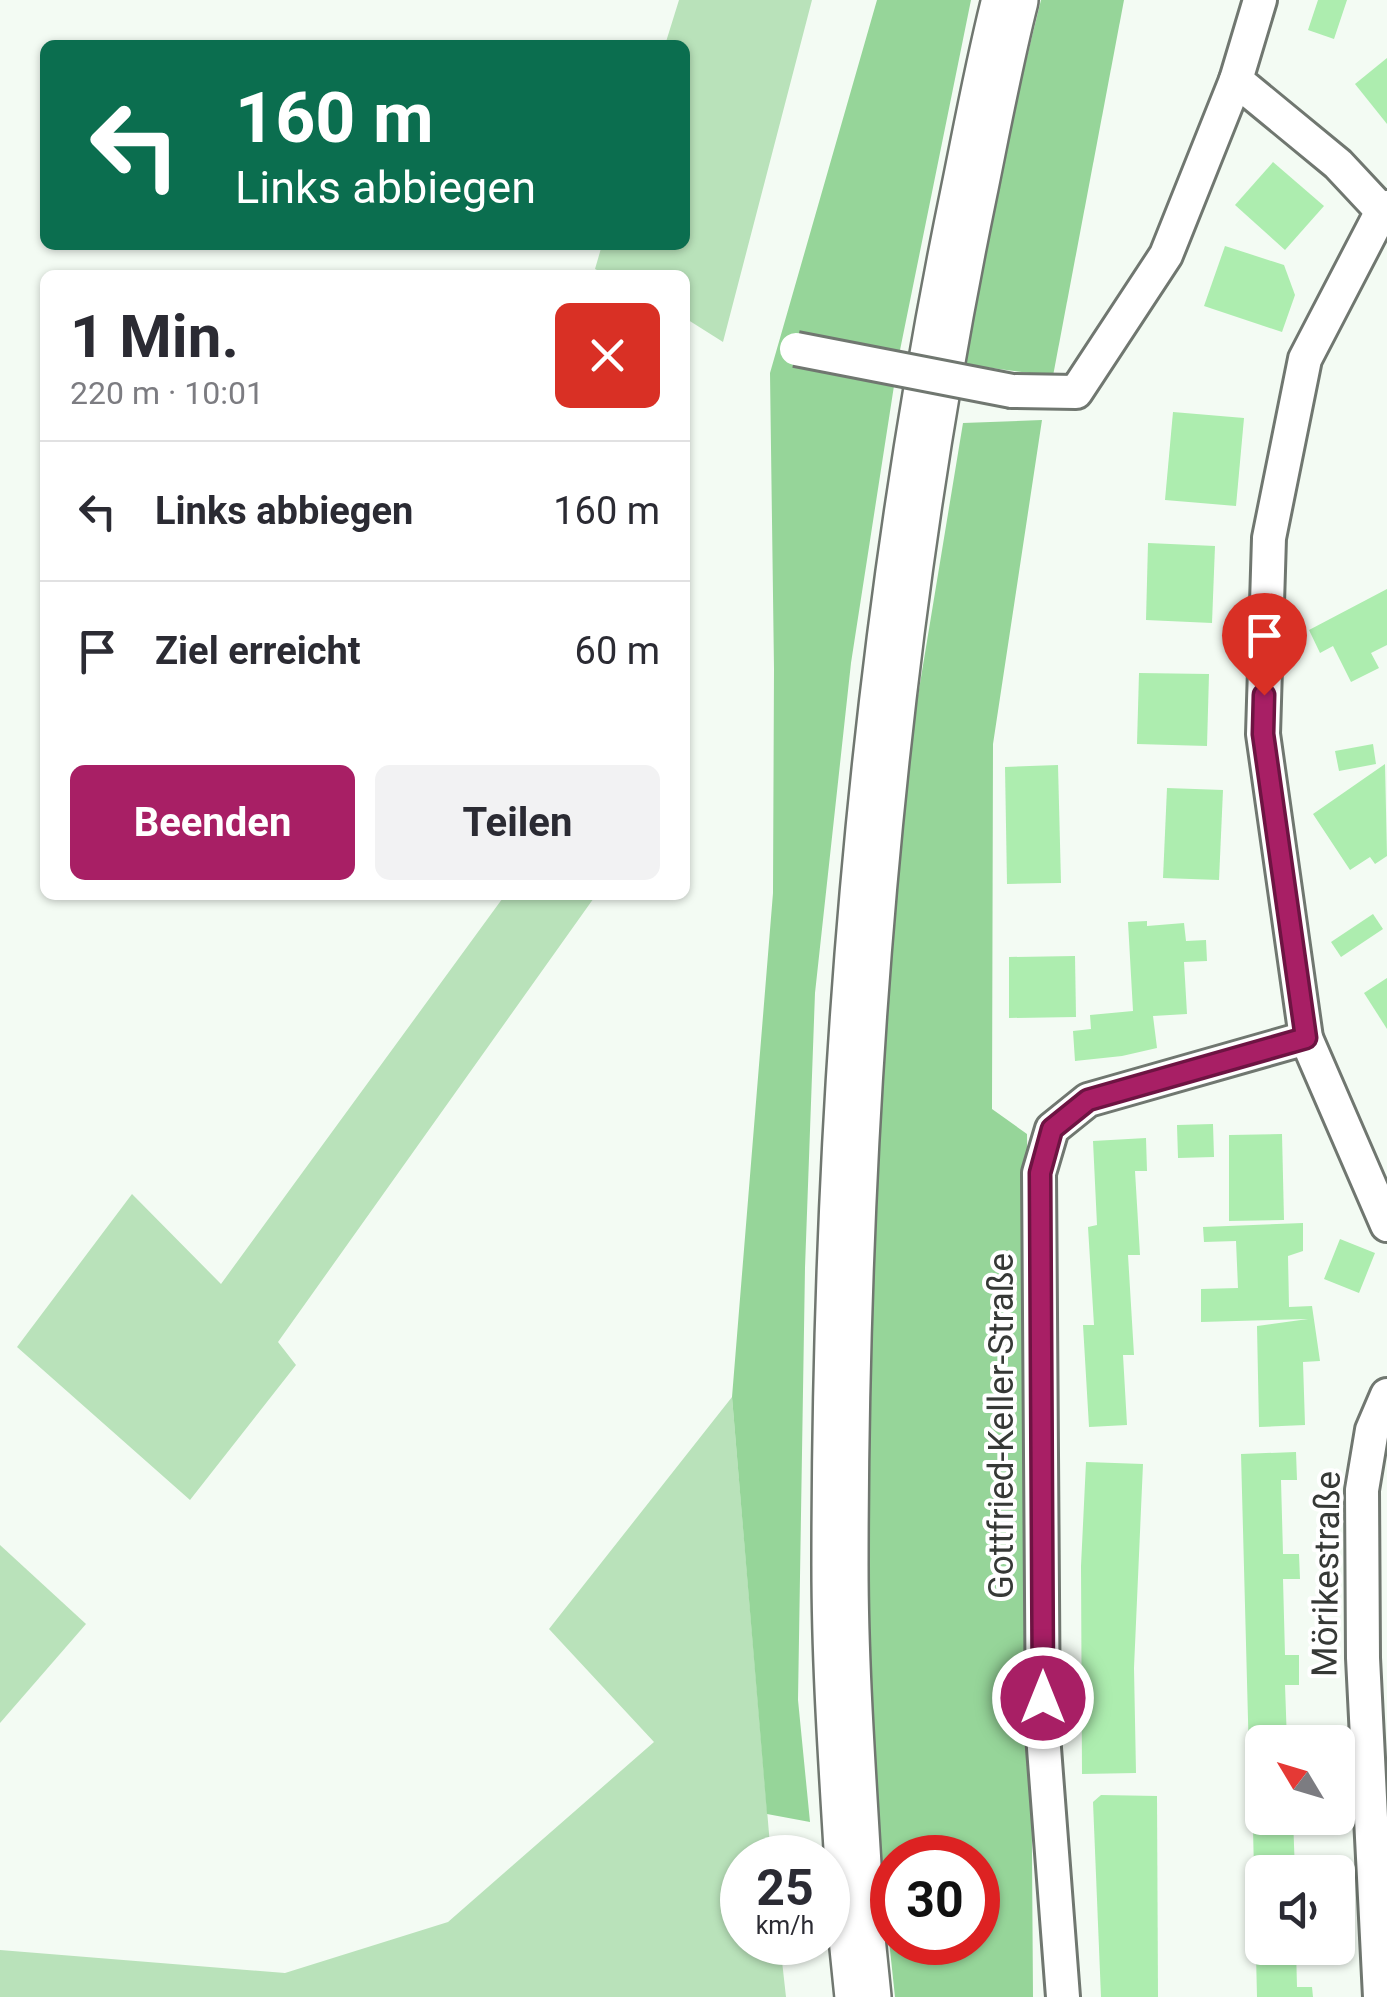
<!DOCTYPE html>
<html lang="de">
<meta charset="utf-8">
<style>
:root{--surface:#fff;--page:#f2f2f3;--text:#2b2b33;--muted:#7c7c81;--line:#e1e1e2;--accent:#a81f65}
body{margin:0;font-family:Roboto,sans-serif;background:var(--page);color:var(--text);height:100vh;display:flex;flex-direction:column;font-size:38px;white-space:nowrap}
*{box-sizing:border-box;margin:0}
p{font-size:32px;color:var(--muted)}
.icon{flex:none;width:55px;height:55px;fill:none;stroke:currentColor;stroke-width:2;stroke-linecap:round;stroke-linejoin:round}
.map{position:relative;flex:1;overflow:hidden}
.sheet{position:absolute;left:40px;top:270px;width:650px;height:630px;display:flex;flex-direction:column;background:var(--surface);border-radius:15px;box-shadow:0 2px 8px #0004}
.sheet>*{flex:none}
.banner{position:absolute;left:40px;top:40px;width:650px;height:210px;border-radius:15px;box-shadow:0 2px 8px #0004;background:#0b6e4f;color:#fff;overflow:hidden}
.needle{width:65px;rotate:308deg}
.tools{position:absolute;left:1245px;top:1725px;display:grid;gap:20px}
.tools a{display:grid;place-items:center;width:110px;height:110px;border-radius:15px;background:var(--surface);box-shadow:0 2px 8px #0004;font-size:50px}
.speed{position:absolute;left:720px;top:1835px;display:flex;gap:20px;font-size:50px;font-weight:700;text-align:center}
.speed>*{display:grid;place-content:center;width:130px;height:130px;border-radius:50%;background:var(--surface);box-shadow:0 2px 8px #0004;line-height:1}
.speed small{font-size:25px;font-weight:400}
.speed .limit{border:15px solid #d22;background:#fff;color:#111}
.pin{position:absolute;display:grid;place-items:center;width:85px;height:85px;color:#fff;margin:-102px -42px;border-radius:50% 50% 50% 0;rotate:-45deg;box-shadow:0 0 10px #0007}
.pin .icon{rotate:45deg}
.me{position:absolute;width:110px;margin:-55px;rotate:0deg;stroke-linejoin:round;filter:drop-shadow(0 0 8px #0008)}
.turn{display:flex;align-items:center;gap:35px;height:210px;padding:0 30px;font-size:45px}
.turn .icon{width:130px;height:130px;stroke-width:2.5}
.turn b{display:block;font-size:70px;line-height:85px}
.round{display:grid;place-items:center;flex:none;width:105px;height:105px;border-radius:15px;background:var(--page)}
.overview{display:flex;align-items:center;justify-content:space-between;height:170px;padding:0 30px}
h1{font-size:60px;font-weight:700;line-height:75px}
.button{display:flex;gap:20px;margin-top:auto;padding:20px 30px}
.button a{flex:1;height:115px;border-radius:15px;background:var(--accent);color:#fff;font-size:40px;font-weight:700;line-height:115px;text-align:center}
.button a+a{background:var(--page);color:var(--text)}
ul{padding:0;list-style:none}
li{display:flex;align-items:center;gap:30px;height:140px;padding:0 30px;border-top:2px solid var(--line)}
li div{flex:1}
li b{display:block;font-size:38px}
li em{font-style:normal}
.map>svg:first-child{display:block}
.green{fill:#b9e2ba}
.forest{fill:#96d599;fill-rule:evenodd}
.building{fill:#adedaf}
.lines{fill:none;stroke-linecap:round;stroke-linejoin:round}
.street-casing{stroke:#707770;stroke-width:38}
.highway-casing{stroke:#707770;stroke-width:60}
.street{stroke:#fff;stroke-width:32}
.highway{stroke:#fff;stroke-width:55}
.street-bridge-casing{stroke:#707770;stroke-width:38;stroke-linecap:butt}
.street-bridge{stroke:#fff;stroke-width:32}
.route-casing{stroke:#6d1442;stroke-width:25}
.route{stroke:#a81f65;stroke-width:18}
.labels{text-anchor:middle;stroke-width:8;stroke-linejoin:round;paint-order:stroke}
.street-label{font-size:35px;fill:#363936;stroke:#fff}
</style>
<div class="map">
<svg width="1387" height="1997" viewBox="0 0 1387 1997">
<rect width="100%" height="100%" fill="#f3fbf3"/>
<g class="green">
<path d="M679,0H812L723,342L685,318V275H607L595,269L602,245H685V45H665Z"/>
<path d="M505,895H596L278,1342L296,1365L190,1500L17,1347L132,1194L221,1284Z"/>
<path d="M732,1397L771,1857L742,1858V1942L780,1943L786,1997H0V1950L285,1973L448,1922L654,1742L549,1629Z"/>
<path d="M0,1545L86,1624L0,1723Z"/>
</g>
<g class="forest">
<path d="M877,0H971L898,360L851,663L815,993L805,1268L798,1700L810,1822L767,1814L732,1397L773,893L774,669L770,373Z"/>
<path d="M1041,0H1124L1053,376L961,364L1011,122Z"/>
<path d="M1042,420L993,744L992,1109L1027,1134L1033,1997H895L872,1780L866,1463L877,1071L911,738L963,423ZM892,1858H978V1942H892Z"/>
</g>
<g class="building">
<path d="M1318,0H1347L1334,39L1308,30Z"/>
<path d="M1387,58V124L1355,84Z"/>
<path d="M1273,162L1324,206L1285,250L1235,205Z"/>
<path d="M1225,246L1284,265L1295,295L1282,332L1204,306Z"/>
<path d="M1173,412L1244,418L1236,506L1165,500Z"/>
<path d="M1148,543L1215,546L1212,623L1146,620Z"/>
<path d="M1387,589V645L1371,653L1379,668L1351,682L1333,646L1320,653L1309,630Z"/>
<path d="M1139,673L1209,674L1207,746L1137,744Z"/>
<path d="M1373,744L1376,764L1339,771L1335,751Z"/>
<path d="M1385,764L1387,856L1375,864L1370,857L1350,870L1313,814Z"/>
<path d="M1058,765L1061,883L1007,884L1005,767Z"/>
<path d="M1167,788L1223,790L1219,880L1163,878Z"/>
<path d="M1373,914L1383,929L1341,957L1331,942Z"/>
<path d="M1147,921V926L1184,923L1186,941L1206,940L1207,961L1184,962L1187,1014L1153,1016L1157,1048L1122,1056L1075,1061L1073,1031L1091,1029L1090,1015L1133,1011L1128,922Z"/>
<path d="M1075,956L1076,1017L1009,1018V957Z"/>
<path d="M1387,978V1029L1364,993Z"/>
<path d="M1213,1124L1214,1157L1178,1158L1177,1125Z"/>
<path d="M1282,1134L1284,1220L1229,1221V1135Z"/>
<path d="M1146,1138L1147,1171H1135L1140,1255H1128L1134,1355H1123L1127,1425L1089,1427L1083,1325H1094L1088,1227L1097,1225L1093,1141Z"/>
<path d="M1303,1223V1251L1288,1256L1289,1307L1312,1306L1320,1361L1303,1362L1305,1425L1259,1427L1257,1326L1308,1319L1201,1322V1289L1238,1288L1236,1241L1204,1242L1203,1227Z"/>
<path d="M1340,1239L1375,1253L1359,1293L1324,1279Z"/>
<path d="M1296,1452L1297,1480H1281L1283,1554H1299L1300,1579H1283L1285,1655H1299V1685H1285L1287,1742H1262V1757H1249L1241,1454Z"/>
<path d="M1086,1462L1143,1464L1134,1668L1136,1773L1082,1774L1081,1566Z"/>
<path d="M1262,1786V1818H1293L1295,1872H1262V1948H1296L1297,1987H1312L1313,1997H1257L1252,1787Z"/>
<path d="M1101,1795L1157,1796L1158,1997H1101L1093,1802Z"/>
</g>
<g class="lines">
<defs>
<g id="street">
<path d="M1260,0L1236,80L1338,164L1382,211"/>
<path d="M1387,207L1382,211L1305,359L1269,538L1263,734L1306,1038L1387,1225"/>
<path d="M1012,391L1076,392L1166,255L1236,80"/>
<path d="M1063,1997L1043,1735L1039,1173L1052,1129L1088,1100L1306,1038"/>
<path d="M1380,1997L1363,1658L1362,1490L1372,1430L1387,1395"/>
</g>
<path id="highway" d="M863,1997L857,1938C851,1814 840,1690 840,1566C840,1106 876,642 969,192C982,128 994,63 1010,0"/>
</defs>
<use href="#street" class="street-casing"/>
<use href="#highway" class="highway-casing"/>
<use href="#street" class="street"/>
<use href="#highway" class="highway"/>
<defs>
<path id="street-bridge" d="M796,349L1012,391"/>
</defs>
<use href="#street-bridge" class="street-bridge-casing"/>
<use href="#street-bridge" class="street-bridge"/>
</g>
<g class="lines">
<defs>
<path id="route" d="M1043,1698L1040,1173L1052,1129L1088,1100L1306,1038L1263,734L1264,695"/>
</defs>
<use href="#route" class="route-casing"/>
<use href="#route" class="route"/>
</g>
<g class="labels">
<g class="street-label">
<text transform="translate(1001 1426) rotate(-90)" y="12">Gottfried-Keller-Straße</text>
<text transform="translate(1326 1574) rotate(-89)" y="12">Mörikestraße</text>
</g>
</g>
</svg>
<div class="tools">
<a><svg class="needle" viewBox="-14 -14 28 28"><path d="M0-13l5 13h-10z" fill="#e53935"/><path d="M0 13l5-13h-10z" fill="#7c7c81"/></svg></a>
<a><svg class="icon" aria-label="sound" viewBox="0 0 24 24"><path d="M4 9h4l5-4v14l-5-4H4zM17 9q2 3 0 6"/></svg></a>
</div>
<div class="speed"><div>25<small>km/h</small></div><div class="limit">30</div></div>
<div class="pin" style="left:1264px;top:695px;background:#d93025"><svg class="icon" aria-label="arrive" viewBox="0 0 24 24"><path d="M6 21V4h12l-3 4 3 4H6"/></svg></div>
<svg class="me" style="left:1043px;top:1698px" viewBox="-20 -20 40 40"><circle r="17" fill="#a81f65" stroke="#fff" stroke-width="3"/><path d="M0-11L8 9 0 5-8 9z" fill="#fff"/></svg>
<div class="banner">
<div class="turn"><svg class="icon" aria-label="left" viewBox="0 0 24 24"><path d="M17 20v-9H6M10 6l-5 5 5 5"/></svg><div><b>160 m</b>Links abbiegen</div></div>
</div>
<section class="sheet">
<div class="overview"><div><h1>1 Min.</h1><p>220 m · 10:01</p></div><a class="round" style="background:#d93025;color:#fff"><svg class="icon" aria-label="close" viewBox="0 0 24 24"><path d="M6 6l12 12M18 6L6 18"/></svg></a></div>
<ul>
<li><svg class="icon" aria-label="left" viewBox="0 0 24 24"><path d="M17 20v-9H6M10 6l-5 5 5 5"/></svg><div><b>Links abbiegen</b></div><em>160 m</em></li>
<li><svg class="icon" aria-label="arrive" viewBox="0 0 24 24"><path d="M6 21V4h12l-3 4 3 4H6"/></svg><div><b>Ziel erreicht</b></div><em>60 m</em></li>
</ul>
<div class="button"><a>Beenden</a><a>Teilen</a></div>
</section>
</div>
